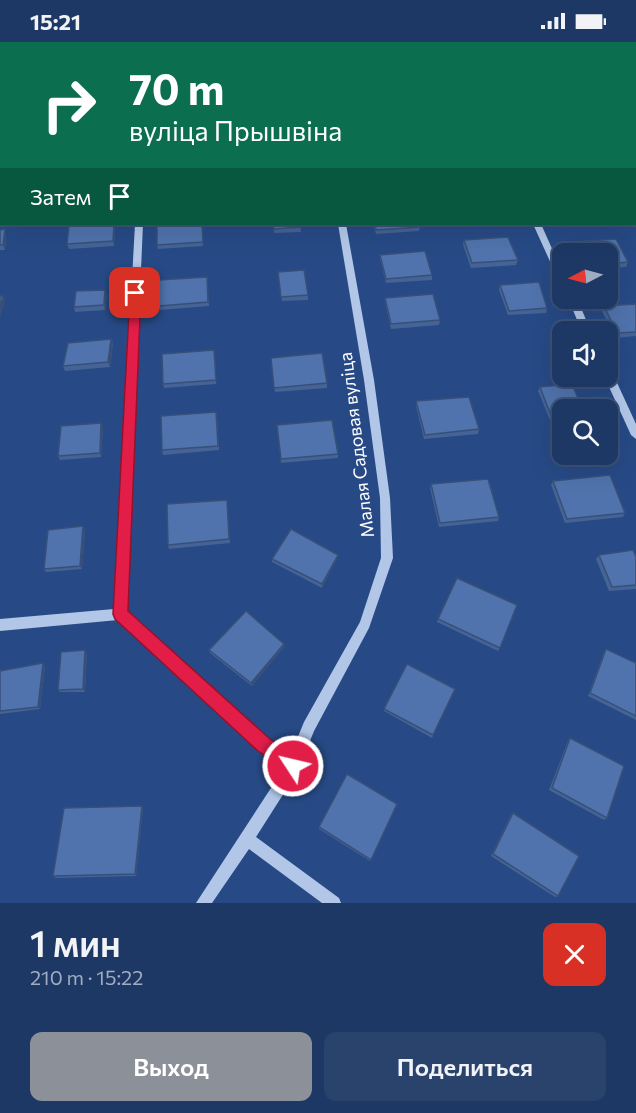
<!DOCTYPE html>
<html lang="ru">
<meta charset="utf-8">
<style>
:root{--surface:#1d3864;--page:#2a436d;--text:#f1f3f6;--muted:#a0acbf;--line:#3b5278;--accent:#8c9099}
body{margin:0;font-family:Commissioner,sans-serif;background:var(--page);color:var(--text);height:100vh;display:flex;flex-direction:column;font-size:22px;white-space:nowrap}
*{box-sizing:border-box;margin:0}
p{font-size:20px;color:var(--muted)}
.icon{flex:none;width:33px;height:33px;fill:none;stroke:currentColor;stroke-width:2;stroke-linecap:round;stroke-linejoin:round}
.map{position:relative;height:861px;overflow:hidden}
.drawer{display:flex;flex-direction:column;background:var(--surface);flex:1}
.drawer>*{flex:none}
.hud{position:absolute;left:0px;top:0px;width:636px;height:183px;box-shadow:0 6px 24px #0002,0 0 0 2px var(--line);background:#0b6e4f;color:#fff;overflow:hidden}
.needle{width:39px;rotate:264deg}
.controls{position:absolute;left:552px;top:201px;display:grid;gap:12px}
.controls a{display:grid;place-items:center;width:66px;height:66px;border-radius:12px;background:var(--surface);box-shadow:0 6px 24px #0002,0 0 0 2px var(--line);font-size:30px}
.pin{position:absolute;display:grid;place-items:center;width:51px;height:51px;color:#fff;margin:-26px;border-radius:12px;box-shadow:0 3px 9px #0006}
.me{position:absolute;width:66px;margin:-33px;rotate:305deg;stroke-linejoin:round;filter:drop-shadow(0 0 4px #0008)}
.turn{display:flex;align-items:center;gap:21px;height:126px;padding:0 30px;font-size:27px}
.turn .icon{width:78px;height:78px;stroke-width:2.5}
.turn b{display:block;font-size:42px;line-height:51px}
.then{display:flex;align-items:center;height:57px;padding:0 30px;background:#0003;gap:12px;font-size:22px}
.round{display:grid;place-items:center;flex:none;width:63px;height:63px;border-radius:12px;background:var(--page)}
.head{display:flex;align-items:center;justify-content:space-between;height:102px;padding:0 30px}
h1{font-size:36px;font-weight:600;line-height:45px}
.action{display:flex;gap:12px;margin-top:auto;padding:12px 30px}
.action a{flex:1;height:69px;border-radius:12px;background:var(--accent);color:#fff;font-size:24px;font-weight:600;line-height:69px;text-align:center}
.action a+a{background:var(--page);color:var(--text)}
.status{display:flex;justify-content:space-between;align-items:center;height:42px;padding:0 30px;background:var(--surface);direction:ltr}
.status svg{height:16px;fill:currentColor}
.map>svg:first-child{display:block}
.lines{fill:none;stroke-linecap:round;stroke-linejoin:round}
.minor{fill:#b2c7e8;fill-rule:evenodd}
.major{fill:#f4f7fe;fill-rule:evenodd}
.wall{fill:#456395}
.shaded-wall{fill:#385079}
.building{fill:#5073ad;stroke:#385079;stroke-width:1.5}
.route{fill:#e11d48;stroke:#92132f;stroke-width:1.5}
.labels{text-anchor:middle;stroke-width:6;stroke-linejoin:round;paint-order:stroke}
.street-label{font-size:18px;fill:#fff;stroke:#274a86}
</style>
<div class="status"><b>15:21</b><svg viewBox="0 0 49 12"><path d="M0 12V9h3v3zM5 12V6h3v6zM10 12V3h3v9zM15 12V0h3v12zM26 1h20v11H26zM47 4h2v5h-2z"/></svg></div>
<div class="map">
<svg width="636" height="861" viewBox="0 0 636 861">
<rect width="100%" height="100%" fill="#274a86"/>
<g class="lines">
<g class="minor">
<path d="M167,0H186L185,2H163Z"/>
<path d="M420,0H427L429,2H421Z"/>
<rect x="0" y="11" width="2" height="4"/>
<rect x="0" y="110" width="2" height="4"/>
<rect x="634" y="120" width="2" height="5"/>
<path d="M135,182H143L126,570L269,698L290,714L304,680L360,580L381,516L380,456L364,338L338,182H346L374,338L390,456L393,516L369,586L314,689L298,729L256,795L339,856L341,861H322L249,807L212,861H196L284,726L259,708L118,578L0,589V577L114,567Z"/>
<path d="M533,182H541L562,229V240L558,237Z"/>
<path d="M568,256H577L591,290H582Z"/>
<path d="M608,328L613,332L636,382V397L631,393L604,334H608Z"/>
</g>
<g class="major">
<path d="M463,0H484L462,2Z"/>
<rect x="0" y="31" width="2" height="6"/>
</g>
</g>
<g class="wall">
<path d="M115,182L114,204L69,207L67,202Z"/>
<path d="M202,182L203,204L158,207L157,203Z"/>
<path d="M273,182H300L301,190L274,191Z"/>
<path d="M373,182H419L420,185L419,189L376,192Z"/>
<path d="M5,187L6,192L5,208H0V188Z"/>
<path d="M616,197L628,220L626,225L608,226V212H574L571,205L572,200Z"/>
<path d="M464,198L518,218L516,223L471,226L463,203Z"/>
<path d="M380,213L432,233V238L386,241L380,217Z"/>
<path d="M207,235L209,264L160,268L159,264Z"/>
<path d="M278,235L308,253V258L282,259Z"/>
<path d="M500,243L547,266L546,271L508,273L499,248Z"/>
<path d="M107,252L105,268L75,270L74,265Z"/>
<path d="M385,256L440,278L439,283L391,287L385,260Z"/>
<path d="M636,262V294L615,296L602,269L604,264Z"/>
<path d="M111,297L113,301L110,325L65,329L63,324Z"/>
<path d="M215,313L216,342L164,346L163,342Z"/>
<path d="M271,316L327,341V346L275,350Z"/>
<path d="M540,345L562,368V382L552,383L538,349Z"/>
<path d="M416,359L479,387L478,392L424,397L416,364Z"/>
<path d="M217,374L219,408L163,413L162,408Z"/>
<path d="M277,383L338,412V416L281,421Z"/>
<path d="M103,385L101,415L60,418L58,414Z"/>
<path d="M553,439L625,471L623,475L565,481L551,443Z"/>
<path d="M431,442L499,475L498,479L439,485L430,446Z"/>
<path d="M227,458L230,501L169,507L168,503Z"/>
<path d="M85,488L82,527L46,530L44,527Z"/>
<path d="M338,513L337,516L322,546L272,520V517Z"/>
<path d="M599,513L636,515V547L609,549L596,517Z"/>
<path d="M438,577L500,606L498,609L437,580Z"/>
<path d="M284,602V605L252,644L210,611L209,608Z"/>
<path d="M606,607L636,621V678L588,654L604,610Z"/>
<path d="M87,611L85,650H60L58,648Z"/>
<path d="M45,624L40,667L0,672V629Z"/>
<path d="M455,647L432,696L384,669V667Z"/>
<path d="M570,696L607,776L604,778L549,748L568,699Z"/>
<path d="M397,762L370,819L319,787V785Z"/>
<path d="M143,766L136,834L56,836L53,834Z"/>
<path d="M513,771L558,854L555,855L491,814L511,773Z"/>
</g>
<g class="shaded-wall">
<path d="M114,182H115L114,204L113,199Z"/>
<path d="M5,187L6,192L5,208L3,203Z"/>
<path d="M105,248L107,252L105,268L104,263Z"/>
<path d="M3,254L5,258L0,277V265Z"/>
<path d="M111,297L113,301L110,325L108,320Z"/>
<path d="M101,381L103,385L101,415L100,411Z"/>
<path d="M83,484L85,488L82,527L80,524Z"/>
<path d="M338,513L337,516L322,546V542Z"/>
<path d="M284,602V605L252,644L251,641Z"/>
<path d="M85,608L87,611L85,650L83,647Z"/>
<path d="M43,621L45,624L40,667L38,665Z"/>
<path d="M142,764L143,766L136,834L135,832Z"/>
</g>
<g class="building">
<rect x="0" y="134" width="2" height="12"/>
<path d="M69,182H114L113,199L67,202Z"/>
<path d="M157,182H202L203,200L157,203Z"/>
<path d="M273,182H300L301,185L274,187Z"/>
<path d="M375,182H419L420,185L376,188Z"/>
<path d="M5,187L3,203H0V188Z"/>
<path d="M508,195L518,218L472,221L464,198Z"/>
<path d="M616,197L628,220L608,222V212H577L572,200Z"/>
<path d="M425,209L432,233L386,237L380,213Z"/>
<path d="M304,228L308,253L281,255L278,230Z"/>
<path d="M207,235L208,260L159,264V238Z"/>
<path d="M539,240L547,266L509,269L500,243Z"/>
<path d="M105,248L104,263L74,265L76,249Z"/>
<path d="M433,252L440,278L391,282L385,256Z"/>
<path d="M0,254H3L0,265Z"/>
<path d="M636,262V290L617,291L604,264Z"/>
<path d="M111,297L108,320L63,324L68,301Z"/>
<path d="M214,308L216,338L163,342L162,312Z"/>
<path d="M322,311L327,341L274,346L271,316Z"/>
<path d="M572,342L583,368H562V378L553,379L540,345Z"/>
<path d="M469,355L479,387L425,393L416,359Z"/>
<path d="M216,370L218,404L162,408L161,374Z"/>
<path d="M332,378L338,412L281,417L277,383Z"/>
<path d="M101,381L100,411L58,414L61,384Z"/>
<path d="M610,433L625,471L567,477L553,439Z"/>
<path d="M488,437L499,475L440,481L431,442Z"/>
<path d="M227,458L229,497L168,503L167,462Z"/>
<path d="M83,484L80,524L44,527L48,488Z"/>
<path d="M291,487L338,513L322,542L272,517Z"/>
<path d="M633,508L636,515V543L612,545L599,513Z"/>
<path d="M457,536L517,563L500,606L438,577Z"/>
<path d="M246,569L284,602L251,641L209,608Z"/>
<path d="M606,607L636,621V674L590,651Z"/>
<path d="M85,608L83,647L58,648L61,610Z"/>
<path d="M43,621L38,665L0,669V629Z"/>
<path d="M407,622L455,647L433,693L384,667Z"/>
<path d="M570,696L624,724L607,776L552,746Z"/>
<path d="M347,732L397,762L371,818L319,785Z"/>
<path d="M142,764L135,832L53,834L64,766Z"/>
<path d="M513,771L579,814L558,854L493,812Z"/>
</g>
<path class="route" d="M135,247L141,251L128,569L270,697L300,718L302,724L300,730L293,733L258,709L115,577L113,572L130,251Z"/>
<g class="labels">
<g class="street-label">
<text transform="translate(357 403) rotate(-97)" y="6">Малая Садовая вуліца</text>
</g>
</g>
</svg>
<div class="controls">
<a><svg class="needle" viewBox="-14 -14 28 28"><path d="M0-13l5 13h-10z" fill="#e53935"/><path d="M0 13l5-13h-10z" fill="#a0acbf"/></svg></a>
<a><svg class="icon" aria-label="sound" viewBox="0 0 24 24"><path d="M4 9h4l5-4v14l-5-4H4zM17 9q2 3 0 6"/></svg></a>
<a><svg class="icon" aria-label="search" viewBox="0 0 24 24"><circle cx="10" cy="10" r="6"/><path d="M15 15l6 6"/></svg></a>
</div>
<div class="pin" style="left:135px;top:251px;background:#d93025"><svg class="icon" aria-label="arrive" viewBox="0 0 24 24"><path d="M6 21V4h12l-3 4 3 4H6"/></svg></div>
<svg class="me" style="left:293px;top:724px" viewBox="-20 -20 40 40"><circle r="17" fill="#e11d48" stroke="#fff" stroke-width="3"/><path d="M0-11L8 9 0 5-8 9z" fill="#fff"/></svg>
<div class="hud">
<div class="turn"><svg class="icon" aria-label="right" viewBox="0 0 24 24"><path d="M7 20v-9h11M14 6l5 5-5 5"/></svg><div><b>70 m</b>вуліца Прышвіна</div></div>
<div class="then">Затем<svg class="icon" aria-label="arrive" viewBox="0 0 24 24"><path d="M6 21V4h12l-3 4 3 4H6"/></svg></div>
</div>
</div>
<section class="drawer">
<div class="head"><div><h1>1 мин</h1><p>210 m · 15:22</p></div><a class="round" style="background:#d93025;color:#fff"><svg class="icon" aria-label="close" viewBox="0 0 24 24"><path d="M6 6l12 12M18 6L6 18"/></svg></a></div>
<div class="action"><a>Выход</a><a>Поделиться</a></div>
</section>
